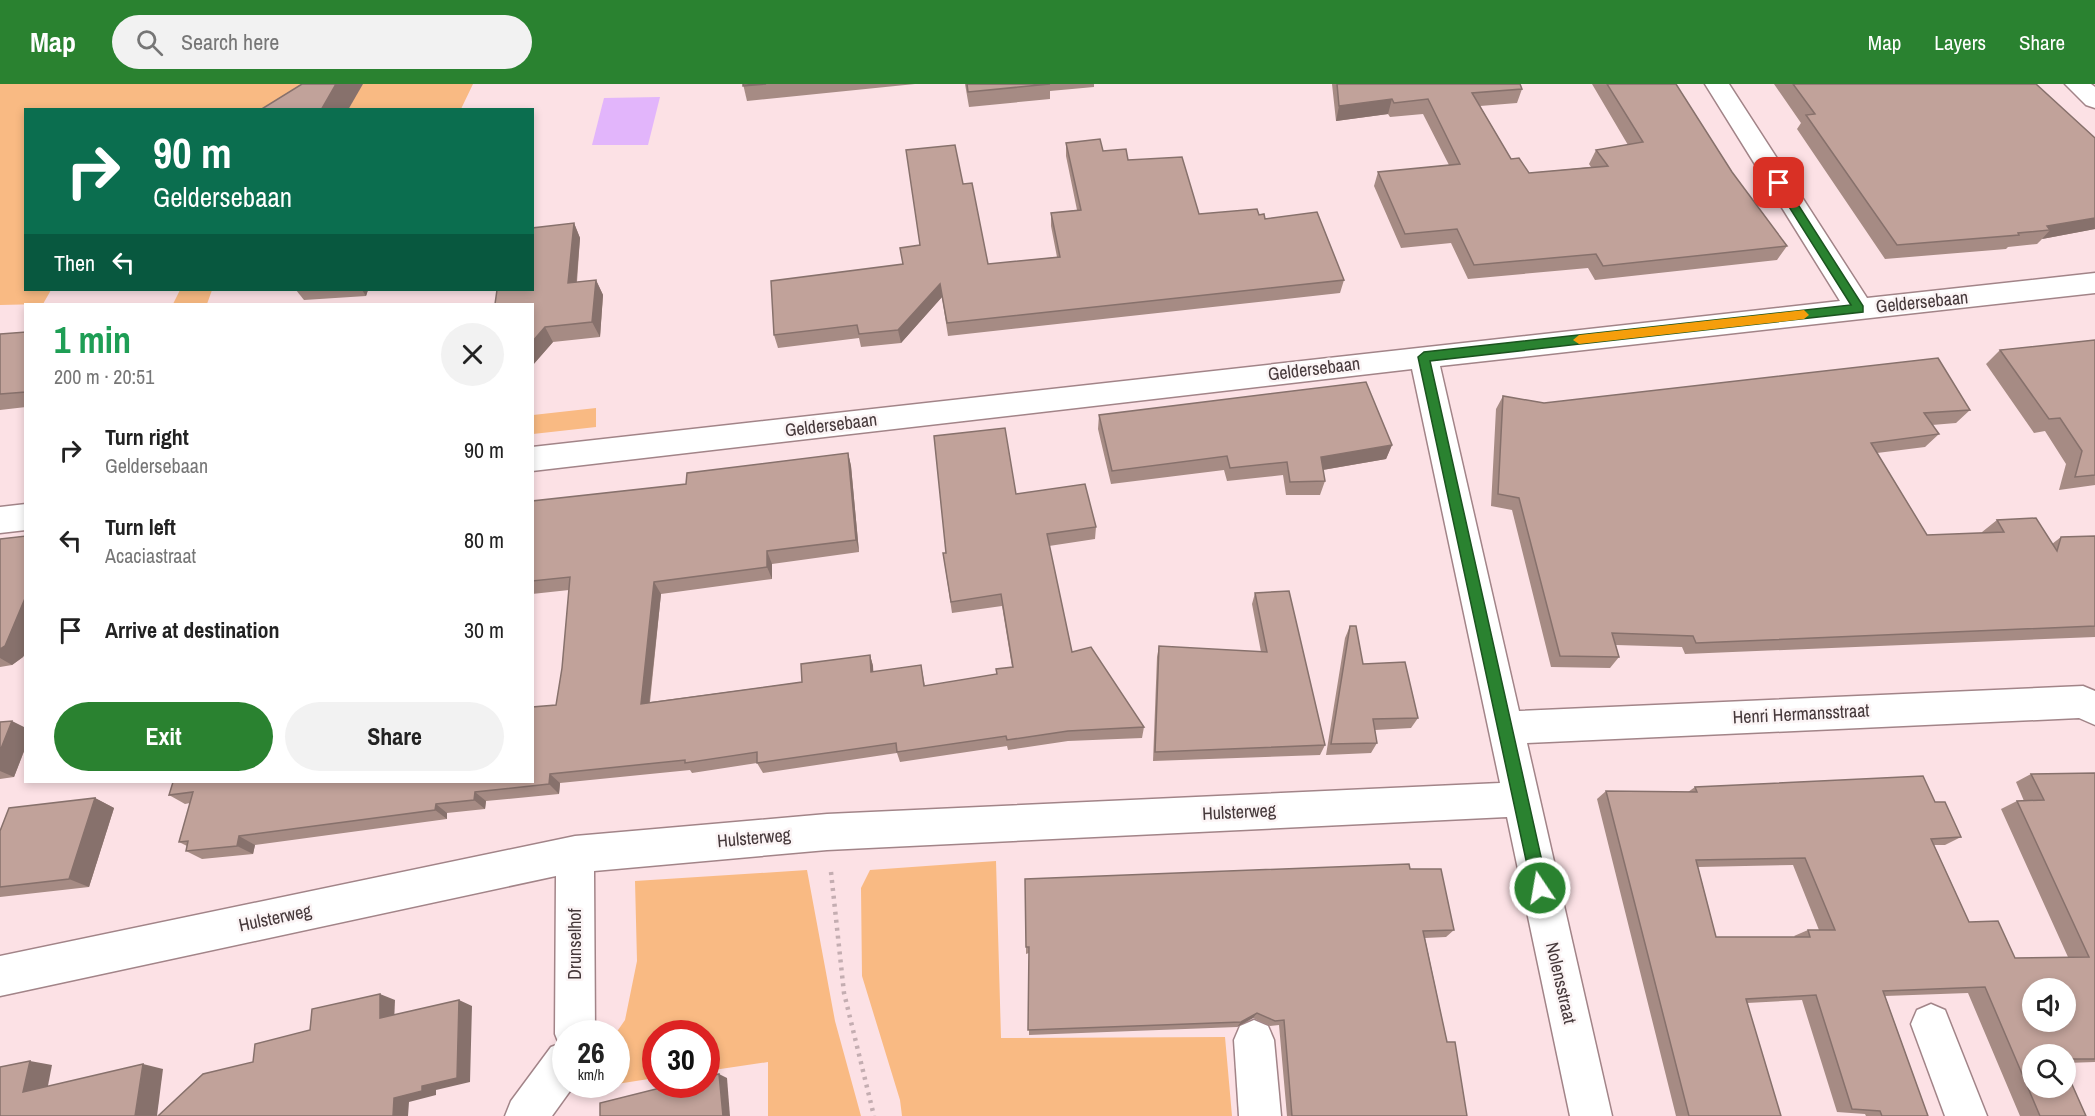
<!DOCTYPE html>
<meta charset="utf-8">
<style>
:root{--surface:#fff;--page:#f2f2f2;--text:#222;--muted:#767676;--accent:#2a8230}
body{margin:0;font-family:"Archivo Narrow",sans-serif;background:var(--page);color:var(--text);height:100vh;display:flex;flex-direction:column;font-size:22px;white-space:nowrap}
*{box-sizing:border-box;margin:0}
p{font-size:20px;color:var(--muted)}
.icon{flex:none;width:33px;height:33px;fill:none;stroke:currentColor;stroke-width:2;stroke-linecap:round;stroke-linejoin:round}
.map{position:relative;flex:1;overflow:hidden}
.side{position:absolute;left:24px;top:219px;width:510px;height:480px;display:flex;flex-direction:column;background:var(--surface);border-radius:0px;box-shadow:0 3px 9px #0003}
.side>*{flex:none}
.guide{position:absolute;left:24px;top:24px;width:510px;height:183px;border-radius:0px;box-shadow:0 3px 9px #0003;background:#0b6e4f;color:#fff;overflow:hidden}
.controls{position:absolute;left:2022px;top:894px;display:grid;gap:12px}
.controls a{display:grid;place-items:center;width:54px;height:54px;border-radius:50%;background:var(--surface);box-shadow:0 3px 9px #0003;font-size:30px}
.speed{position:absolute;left:552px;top:936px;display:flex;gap:12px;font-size:30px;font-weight:700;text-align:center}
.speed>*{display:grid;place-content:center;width:78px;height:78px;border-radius:50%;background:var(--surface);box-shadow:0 3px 9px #0003;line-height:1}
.speed small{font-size:15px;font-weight:400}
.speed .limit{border:9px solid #d22;background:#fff;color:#111}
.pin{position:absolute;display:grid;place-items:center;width:51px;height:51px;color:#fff;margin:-26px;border-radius:12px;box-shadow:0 3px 9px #0006}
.me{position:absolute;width:66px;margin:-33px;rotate:348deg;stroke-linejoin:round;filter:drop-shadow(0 0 4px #0008)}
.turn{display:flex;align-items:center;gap:21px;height:126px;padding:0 30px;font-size:27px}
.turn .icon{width:78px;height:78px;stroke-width:2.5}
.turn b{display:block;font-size:42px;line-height:51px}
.then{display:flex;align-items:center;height:57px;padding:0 30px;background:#0003;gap:12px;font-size:22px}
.round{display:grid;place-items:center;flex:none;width:63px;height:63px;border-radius:32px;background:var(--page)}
.headline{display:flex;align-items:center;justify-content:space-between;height:102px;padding:0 30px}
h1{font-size:36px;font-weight:800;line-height:45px;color:#1e9e55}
.primary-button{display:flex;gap:12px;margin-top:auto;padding:12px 30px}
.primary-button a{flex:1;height:69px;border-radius:36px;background:var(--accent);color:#fff;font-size:24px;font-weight:800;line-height:69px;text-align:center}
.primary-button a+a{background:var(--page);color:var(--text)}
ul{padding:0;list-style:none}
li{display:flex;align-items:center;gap:18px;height:90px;padding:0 30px}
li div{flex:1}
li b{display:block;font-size:22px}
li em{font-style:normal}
header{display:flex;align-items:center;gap:36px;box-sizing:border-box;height:84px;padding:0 30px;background:var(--accent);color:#fff}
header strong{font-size:28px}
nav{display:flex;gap:33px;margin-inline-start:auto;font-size:21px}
.search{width:420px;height:54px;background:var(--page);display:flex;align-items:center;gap:15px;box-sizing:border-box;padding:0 21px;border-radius:33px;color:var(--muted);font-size:22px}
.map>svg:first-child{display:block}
.green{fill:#f9ba83}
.water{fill:#e2b5fb}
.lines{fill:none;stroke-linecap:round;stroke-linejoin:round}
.minor-casing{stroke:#a28488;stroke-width:3}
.path{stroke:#c4adb1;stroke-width:4.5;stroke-dasharray:3 5;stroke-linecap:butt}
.minor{fill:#fff;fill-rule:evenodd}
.wall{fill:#a68b84;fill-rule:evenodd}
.shaded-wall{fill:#87716c}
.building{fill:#c1a29a;stroke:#87716c;stroke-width:1.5;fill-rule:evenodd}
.route{fill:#2a8230;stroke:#1b541f;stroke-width:1.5}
.slow{fill:#f59e0b}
.labels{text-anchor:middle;stroke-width:5;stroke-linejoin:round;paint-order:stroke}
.street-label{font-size:18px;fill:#45383a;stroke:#fbf4f5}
</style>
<header>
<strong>Map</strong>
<div class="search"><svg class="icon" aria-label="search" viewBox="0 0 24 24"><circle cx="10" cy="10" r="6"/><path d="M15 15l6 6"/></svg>Search here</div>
<nav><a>Map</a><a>Layers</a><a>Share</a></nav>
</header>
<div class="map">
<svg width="2095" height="1032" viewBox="0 0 2095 1032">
<rect width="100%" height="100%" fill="#fce1e5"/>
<g class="green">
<path d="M0,0H473L461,25L26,26V206H51L43,220L0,221Z"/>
<path d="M180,206H212L207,220H173Z"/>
<path d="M596,324V343L533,350V331Z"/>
<path d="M996,777L1001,954L1225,953L1232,1032H902L900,1016L862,892L861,804L870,786Z"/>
<path d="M807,786L835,937L861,1032H768V978L707,987L706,950H656L655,994L617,1000L616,949L625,936L637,877L635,797Z"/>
</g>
<path class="water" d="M660,13L648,61H592L604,14Z"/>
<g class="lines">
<defs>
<g id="minor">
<path d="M1705,0H1729L1867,214L2095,189V209L1440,282L1519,627L2083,602L2095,607V641L2079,634L1527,659L1612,1032H1570L1507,733L827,766L594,787L595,950H566V1000H575L552,1032H505L511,1017L551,963L559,960L555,950L556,792L0,912V872L575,752L827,730L1500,699L1412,285L532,387V363L1840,217Z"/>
<path d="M2065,0H2091L2095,3V24L2086,21Z"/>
<path d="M26,420V446L0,449V423Z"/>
<path d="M1931,920L1945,926L1987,1032H1945L1911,940L1917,926Z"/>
<path d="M1254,936L1268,942L1274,956L1281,1032H1239L1234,956L1240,942Z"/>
</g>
</defs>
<use href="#minor" class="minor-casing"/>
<path class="path" d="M831,788L844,909L874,1032"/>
<use href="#minor" class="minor"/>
</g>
<g class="wall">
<path d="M743,0H915L747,17Z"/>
<path d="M965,0H1094V3L1050,7V15L969,23Z"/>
<path d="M1332,0H1520L1522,5L1517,19L1480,22L1511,75L1529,89L1591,83L1589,80L1596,66L1628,61L1592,0H1676L1732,88L1787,162L1777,176L1595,196L1588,184L1468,195L1451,159L1401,164L1374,102L1378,88L1449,81L1423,30L1390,33L1388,30L1336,37Z"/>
<path d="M1774,0H2036L2095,145L2042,155L2037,160L2008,163L2006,165L1885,175L1797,45L1801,39Z"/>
<path d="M1066,59L1103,67L1128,76L1199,130L1259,131L1344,196L1340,209L948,252L942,213L901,259L861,263L859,254L778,264L774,251L902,180L919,161L963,100L988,180L1057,173L1051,142V129L1077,126L1066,72Z"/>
<path d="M574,139L580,154L577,198L596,196L603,211L600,253L553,258L532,282V220Z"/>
<path d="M296,206H368L366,212L304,216Z"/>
<path d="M26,248V323L0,326V250Z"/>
<path d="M2095,256V401L2059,406L2066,380L2045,347L2034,349L1986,280L2000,266Z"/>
<path d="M1503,312L1544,319L1970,326L1956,339L1932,341L1939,350L1925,363L1877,369L1927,451L1982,449V448L1997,436L2052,460L2061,453L2095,452V553L1685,570L1682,563L1616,561L1619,573L1610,584L1551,583L1512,426L1491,422L1496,325Z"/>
<path d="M1099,331L1392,361L1386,375L1323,386L1325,397L1320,411H1286L1283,391L1227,397L1224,386L1111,400L1098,345Z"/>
<path d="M848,369L851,382L859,468L772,480V495L661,510L650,618L802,598L870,571L873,582V588L921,581L925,602L997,590L1012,583L1002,522L952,529L943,469H946L1016,410L1096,443L1095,455L1049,462L1072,568L1144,643L1142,654L1068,657L1008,666L1007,662L900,678L897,669L763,689L757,679L692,689L690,686L560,699L559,710L486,717L485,725L447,729V735L255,761L253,770L202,775L186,767L187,762L179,758L190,719L185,720L169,711L556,621L562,584L569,506L532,510V417L686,400Z"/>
<path d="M26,452V568L23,573L12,581L0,583V455Z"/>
<path d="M1255,509L1325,661L1320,671L1153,677L1157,573L1159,562L1261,568L1252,520Z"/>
<path d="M1350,542L1363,580L1418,634L1411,644L1375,646L1377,659L1371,669L1326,671L1345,554Z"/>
<path d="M0,638L26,644V662L14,693L0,695Z"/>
<path d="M2095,689V978L2066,979V970H2032L2086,1032H2020L1968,909L1885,912L1928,1032H1866L1865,1030L1837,1028L1802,916L1747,919L1781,1032H1676L1597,715L1606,707L1688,708L1695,703L1935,718L1961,753L1945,761H1934L1969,838L2015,874L2068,873L2001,725L2017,717H2024L2016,698L2031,690ZM1793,781L1819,846H1808L1794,852L1795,853H1716L1698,783Z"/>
<path d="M95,714L114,724L89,803L0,813V747Z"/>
<path d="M1410,785L1454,846L1446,853L1425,854L1447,958L1467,1032H1287L1279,941L1270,942L1253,934L1237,943L1029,951V869L1026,870V863Z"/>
</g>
<g class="shaded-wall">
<path d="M336,0H363L348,26H321Z"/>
<path d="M1392,15L1388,30L1336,37L1339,22Z"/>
<path d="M2095,134V145L2042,155L2050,146L2047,142Z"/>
<path d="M574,139L580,154L575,214L568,199Z"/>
<path d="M596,196L603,211L600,253L592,238Z"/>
<path d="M940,200L942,213L901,259L898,246Z"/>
<path d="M362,206H368L366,212Z"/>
<path d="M545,243L553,258L532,282V258Z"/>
<path d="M1392,361L1386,375L1316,387L1321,373Z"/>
<path d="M848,369L851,382L859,468L856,456Z"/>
<path d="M767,467L772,480V495L767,483Z"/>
<path d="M654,498L661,510L648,630L641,620Z"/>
<path d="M26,512V568L23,573L12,581L0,574V565Z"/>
<path d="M870,571L873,582L874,599L871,588Z"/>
<path d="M12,637L26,644V662L14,693L0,687V667Z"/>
<path d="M550,690L560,699L559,710L549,700Z"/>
<path d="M475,708L486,717L485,725L474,716Z"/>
<path d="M95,714L114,724L89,803L69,795Z"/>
<path d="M436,720L447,729V735L435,726Z"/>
<path d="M239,752L255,761L253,770L237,762Z"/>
<path d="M380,910L395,916L394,940L380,934Z"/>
<path d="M459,916L472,922L470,998L436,1006V1011L409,1018L408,1032H393L394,1014L422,1002Z"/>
<path d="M1257,929L1253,934L1237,943L1241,938Z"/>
<path d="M30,977L52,981L46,1012L23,1008Z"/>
<path d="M143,980L163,985L157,1032H135Z"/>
<path d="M719,990L727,994L730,1032H723Z"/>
</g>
<g class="building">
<path d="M302,0H336L321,26H260Z"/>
<path d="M743,0H766L743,2Z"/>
<path d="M967,0H1050L968,8Z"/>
<path d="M1337,0H1520L1522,5L1472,9L1511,75L1519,74L1529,89L1608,82L1596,66L1643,58L1607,0H1676L1732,88L1787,162L1603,182L1596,170L1474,181L1457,145L1405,150L1378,88L1460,80L1428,15L1394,19L1392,15L1339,22Z"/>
<path d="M1793,0H2036L2095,54V134L2047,142L2050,146L2018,149L2019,151L1897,161L1806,31L1815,30Z"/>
<path d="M1100,55L1103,67L1126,65L1128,76L1182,73L1199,130L1257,125L1259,131L1264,130L1265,135L1317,128L1344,196L947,239L940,200L898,246L859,250L857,241L774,251L771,197L903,180L900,164L920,161L906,66L955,61L963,100L972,99L988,180L1060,173L1051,129L1081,126L1066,59Z"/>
<path d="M574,139L568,199L596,196L592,238L545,243L532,258V220H495L497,206H532V144Z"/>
<path d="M26,248V308L0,310V250Z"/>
<path d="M2095,256V391L2075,393L2082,367L2060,334L2049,335L2000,266Z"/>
<path d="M1938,274L1970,326L1924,329L1939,350L1871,359L1927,451L2004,448L1997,436L2036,434L2057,467L2061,453L2095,452V542L1696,559L1693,552L1612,549L1619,573L1560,572L1519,414L1498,410L1503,312L1544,319Z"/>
<path d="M1366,298L1392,361L1321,373L1325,397L1290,398L1287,378L1230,384L1227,372L1112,387L1099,331Z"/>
<path d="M1005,344L1016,410L1085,400L1096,443L1047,450L1072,568L1091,563L1144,643L1068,647L1007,656L1006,652L897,668L896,659L757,679V668L685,679V676L550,690L549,700L475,708L474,716L436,720L435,726L239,752L237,762L186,767L188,757L179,758L193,708L169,711L173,698H532V623L556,621L562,584L570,493L532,497V417L686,400L687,389L848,369L856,456L767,467V483L654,498L641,620L802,598L801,580L870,571L871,588L921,581L924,602L997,590L996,585L1013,583L1001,510L951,518L943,469H946L934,352Z"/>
<path d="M26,452V512L5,562L0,565V455Z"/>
<path d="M1289,507L1325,661L1155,668L1159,562L1267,568L1255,509Z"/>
<path d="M1350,542H1356L1363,580L1405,578L1418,634L1373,635L1377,659L1331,660Z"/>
<path d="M12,637L0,667V638Z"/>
<path d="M2095,689V975H2066V970H2032V1004H2066V987L2086,1032H2040L1985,903L1883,907L1928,1032H1882L1880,1027L1852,1025L1816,911L1746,915L1781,1032H1689L1606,707L1697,708L1695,703L1923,692L1935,718H1945L1961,753L1931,755L1969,838L1998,837L2015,874L2089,873L2017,717L2044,716L2031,690ZM1805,774L1835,846H1808L1810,853H1716L1696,776ZM2032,904H2066V938H2032Z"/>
<path d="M95,714L69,795L0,803V747L9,724Z"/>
<path d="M1409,780L1410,785H1441L1454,846L1423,847L1447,958H1455L1467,1032H1292L1284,936L1275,937L1257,929L1241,938L1028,946L1029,863H1026L1025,795Z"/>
<path d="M380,910V934L459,916L457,994L422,1002V1007L394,1014L393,1032H158L203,990L253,978L255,960L310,946L312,925Z"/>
<path d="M30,977L23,1008L143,980L135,1032H0V983Z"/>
<path d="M719,990L723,1032H600V1019L676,1000H706V993Z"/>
</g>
<path class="route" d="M1779,96L1783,97L1863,222V228L1430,277L1548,804L1545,809L1540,812L1534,809L1532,804L1418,273L1424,268L1851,221L1774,99Z"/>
<path class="slow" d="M1804,226L1809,231L1804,235L1579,260L1573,256L1579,251Z"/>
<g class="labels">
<g class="street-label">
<text transform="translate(1922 218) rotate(-6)" y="6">Geldersebaan</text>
<text transform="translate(1314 285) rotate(-7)" y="6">Geldersebaan</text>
<text transform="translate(831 341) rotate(-7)" y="6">Geldersebaan</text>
<text transform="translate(1801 630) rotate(-3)" y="6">Henri Hermansstraat</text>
<text transform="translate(1239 728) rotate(-3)" y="6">Hulsterweg</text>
<text transform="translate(754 754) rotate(-5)" y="6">Hulsterweg</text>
<text transform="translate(275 834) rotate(-12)" y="6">Hulsterweg</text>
<text transform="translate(575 860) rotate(-90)" y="6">Drunselhof</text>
<text transform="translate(1561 899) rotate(77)" y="6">Nolensstraat</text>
</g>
</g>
</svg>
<div class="controls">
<a><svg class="icon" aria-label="sound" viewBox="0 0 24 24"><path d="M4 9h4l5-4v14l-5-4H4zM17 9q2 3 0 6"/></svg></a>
<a><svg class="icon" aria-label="search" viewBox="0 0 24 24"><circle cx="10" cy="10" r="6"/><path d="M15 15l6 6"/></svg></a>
</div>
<div class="speed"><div>26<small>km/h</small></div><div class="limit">30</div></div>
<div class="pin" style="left:1779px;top:99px;background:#d93025"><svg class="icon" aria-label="arrive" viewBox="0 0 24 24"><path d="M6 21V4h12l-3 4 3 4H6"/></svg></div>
<svg class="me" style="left:1540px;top:804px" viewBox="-20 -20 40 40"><circle r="17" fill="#2a8230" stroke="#fff" stroke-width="3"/><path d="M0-11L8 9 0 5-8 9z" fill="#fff"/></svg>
<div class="guide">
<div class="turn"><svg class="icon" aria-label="right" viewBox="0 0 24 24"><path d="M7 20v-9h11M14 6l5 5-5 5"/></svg><div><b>90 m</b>Geldersebaan</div></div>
<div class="then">Then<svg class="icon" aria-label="left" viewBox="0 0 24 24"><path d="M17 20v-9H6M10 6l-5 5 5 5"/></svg></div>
</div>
<section class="side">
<div class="headline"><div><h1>1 min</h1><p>200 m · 20:51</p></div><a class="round"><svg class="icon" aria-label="close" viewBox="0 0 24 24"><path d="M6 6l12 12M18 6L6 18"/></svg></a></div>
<ul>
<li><svg class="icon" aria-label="right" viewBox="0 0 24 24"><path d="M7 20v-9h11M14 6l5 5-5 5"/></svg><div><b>Turn right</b><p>Geldersebaan</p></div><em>90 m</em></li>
<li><svg class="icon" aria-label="left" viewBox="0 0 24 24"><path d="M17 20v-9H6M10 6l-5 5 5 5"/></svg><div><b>Turn left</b><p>Acaciastraat</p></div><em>80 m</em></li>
<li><svg class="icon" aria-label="arrive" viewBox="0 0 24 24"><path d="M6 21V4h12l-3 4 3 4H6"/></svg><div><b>Arrive at destination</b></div><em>30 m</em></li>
</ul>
<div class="primary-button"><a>Exit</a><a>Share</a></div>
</section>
</div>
